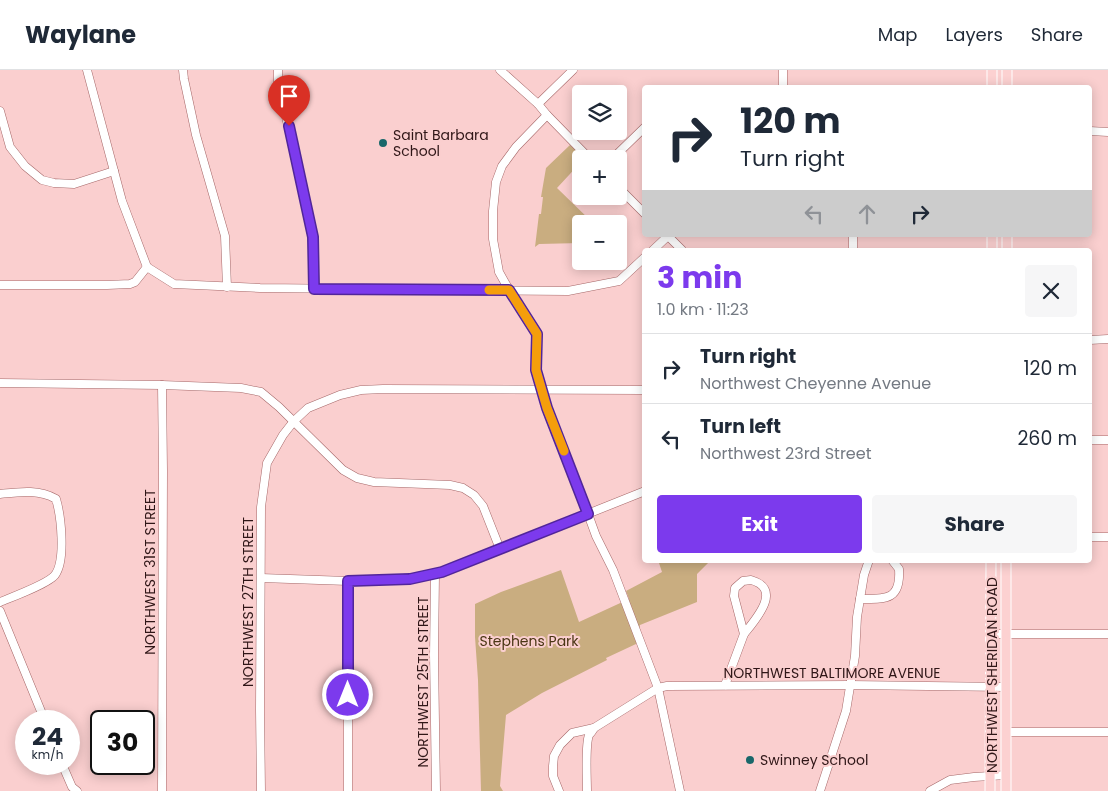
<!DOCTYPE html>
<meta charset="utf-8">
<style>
:root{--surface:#fff;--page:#f6f6f7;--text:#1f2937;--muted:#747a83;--line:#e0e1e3;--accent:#7c3aed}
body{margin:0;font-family:Poppins,sans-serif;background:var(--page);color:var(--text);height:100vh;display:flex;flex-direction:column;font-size:19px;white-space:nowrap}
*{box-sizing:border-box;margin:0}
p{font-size:16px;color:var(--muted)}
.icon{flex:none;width:28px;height:28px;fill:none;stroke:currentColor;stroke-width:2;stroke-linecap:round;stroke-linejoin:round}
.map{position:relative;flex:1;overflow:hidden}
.side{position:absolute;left:642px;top:178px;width:450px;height:315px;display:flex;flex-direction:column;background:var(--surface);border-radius:5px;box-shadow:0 2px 12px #0003}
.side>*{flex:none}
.hud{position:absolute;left:642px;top:15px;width:450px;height:152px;border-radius:5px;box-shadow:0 2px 12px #0003;background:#fff;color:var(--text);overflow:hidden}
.buttons{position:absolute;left:572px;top:15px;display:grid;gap:10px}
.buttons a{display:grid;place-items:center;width:55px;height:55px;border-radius:5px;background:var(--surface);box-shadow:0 2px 12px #0003;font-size:25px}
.speed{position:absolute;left:15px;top:640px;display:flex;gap:10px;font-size:25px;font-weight:700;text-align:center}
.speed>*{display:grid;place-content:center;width:65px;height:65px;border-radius:50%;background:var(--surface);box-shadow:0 2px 12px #0003;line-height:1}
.speed small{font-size:12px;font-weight:400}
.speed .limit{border:2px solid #111;border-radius:8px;background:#fff;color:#111}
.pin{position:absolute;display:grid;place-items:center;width:42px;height:42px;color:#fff;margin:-51px -21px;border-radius:50% 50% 50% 0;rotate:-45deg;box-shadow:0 0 5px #0007}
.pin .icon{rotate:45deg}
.me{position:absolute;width:55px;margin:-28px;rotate:0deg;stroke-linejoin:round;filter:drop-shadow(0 0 4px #0008)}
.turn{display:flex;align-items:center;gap:18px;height:105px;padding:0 15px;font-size:22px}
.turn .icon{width:65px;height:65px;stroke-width:2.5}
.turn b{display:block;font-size:35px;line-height:42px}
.lanes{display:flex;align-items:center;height:48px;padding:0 15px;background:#0003;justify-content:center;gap:25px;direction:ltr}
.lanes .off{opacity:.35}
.round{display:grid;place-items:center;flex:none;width:52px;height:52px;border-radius:5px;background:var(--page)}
.headline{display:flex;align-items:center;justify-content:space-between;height:85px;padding:0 15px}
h1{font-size:30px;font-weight:700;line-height:38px;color:var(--accent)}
.cta{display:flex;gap:10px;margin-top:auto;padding:10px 15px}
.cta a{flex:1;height:58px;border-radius:5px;background:var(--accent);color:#fff;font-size:20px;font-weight:700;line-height:58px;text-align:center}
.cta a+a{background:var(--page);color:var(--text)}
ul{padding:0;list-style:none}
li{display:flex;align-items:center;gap:15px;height:70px;padding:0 15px;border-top:1px solid var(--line)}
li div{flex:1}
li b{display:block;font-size:19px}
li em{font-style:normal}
header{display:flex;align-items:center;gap:30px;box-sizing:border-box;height:70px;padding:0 25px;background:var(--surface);border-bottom:1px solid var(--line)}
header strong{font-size:24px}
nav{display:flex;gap:28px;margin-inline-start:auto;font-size:18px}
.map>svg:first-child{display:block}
.green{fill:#c9ad80}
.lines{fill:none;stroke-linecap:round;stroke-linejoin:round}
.minor-casing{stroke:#a66869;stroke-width:9}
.major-casing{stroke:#fff;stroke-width:11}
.minor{stroke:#fff;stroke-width:8}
.major{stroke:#fcd1d1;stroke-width:9}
.route-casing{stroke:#51269a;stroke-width:12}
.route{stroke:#7c3aed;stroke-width:9}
.slow{stroke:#f59e0b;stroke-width:9}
.poi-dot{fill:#19676a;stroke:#facfcf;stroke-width:2}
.labels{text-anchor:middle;stroke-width:4;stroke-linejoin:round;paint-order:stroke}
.poi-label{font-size:14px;fill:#2f1617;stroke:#facfcf;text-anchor:start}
.street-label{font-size:14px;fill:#2f1617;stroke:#facfcf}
.park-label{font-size:14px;fill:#4a3614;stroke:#facfcf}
</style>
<header>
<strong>Waylane</strong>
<nav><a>Map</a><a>Layers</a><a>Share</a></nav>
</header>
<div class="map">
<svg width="1108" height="721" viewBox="0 0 1108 721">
<rect width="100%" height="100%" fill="#facfcf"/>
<g class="green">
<path d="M570,75L585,88L581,89V92L557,118L594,154H581V173L539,174L535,177L539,144H541L543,127H541L546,98Z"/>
<path d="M658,490H711L697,504V532L640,555L636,574L606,588L607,590L542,623L506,645L500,716L503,721H481L478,610L475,567V534L501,522L561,500L579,552L629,529L626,521L662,502Z"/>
</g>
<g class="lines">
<defs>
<g id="minor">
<path d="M87,0L122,131L147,197"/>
<path d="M183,0L184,9L196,65L225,166L227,217"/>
<path d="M278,0V11L313,167L314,219"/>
<path d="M500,0L538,34L547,45L590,89"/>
<path d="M783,18V0"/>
<path d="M538,34L573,0"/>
<path d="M0,41L10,77L25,96L42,110L54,113L74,114L114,101"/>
<path d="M547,45L516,77L502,96L496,112L493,141V169L499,202L517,234L537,264L536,300L547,338L576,411L596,466L613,500L658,618L680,721"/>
<path d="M1090,61L1108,62"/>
<path d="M612,89L645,57"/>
<path d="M619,118L645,144"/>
<path d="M667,165L682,180"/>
<path d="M653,180L669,165"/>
<path d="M853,180V165"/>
<path d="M147,197L174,214L260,218L568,221L619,211L645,187"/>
<path d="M0,215H107L130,214L135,212L147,197"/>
<path d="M1090,270L1108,269"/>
<path d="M0,313L162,315L241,318L261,322L279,337L343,400L357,408L374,412L450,415L463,418L474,425L483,436L500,479"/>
<path d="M1090,370H1108"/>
<path d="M0,424C19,422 39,419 56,429C61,446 66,490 55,505C48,514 12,527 0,532"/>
<path d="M1090,467H1108"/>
<path d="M435,504L434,585L436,721"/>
<path d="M261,508L348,511L410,509L442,502L645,421"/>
<path d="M751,510C783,519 756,549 744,564L734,526L735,518L743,511Z"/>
<path d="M348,511V721"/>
<path d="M860,529C885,529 901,531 899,499L892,490"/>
<path d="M0,541L45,651"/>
<path d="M991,564H1108"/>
<path d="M725,615L744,564"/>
<path d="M1006,662H1108"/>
<path d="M62,694L72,717L77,721"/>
<path d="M162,721L163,401L162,315"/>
<path d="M261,721L260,640L261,437L267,393L283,365L294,351L308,338L340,325L361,320L383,319L645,320"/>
<path d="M559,721L553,706V696L554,686L560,675L572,663L594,658L658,618L667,616L850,615L1006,617"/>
<path d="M587,721C587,709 585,675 589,665C590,664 594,659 594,658"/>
<path d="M820,721L846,641L855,586L857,547L864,505L869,490"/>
<path d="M930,721L950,710L974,707L1006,705"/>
</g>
<g id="major">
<path d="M992,0V18"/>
<path d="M1007,0V18"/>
<path d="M992,165V180"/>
<path d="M1007,165V180"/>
<path d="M990,721L991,490"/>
<path d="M1006,721V490"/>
</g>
</defs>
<use href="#minor" class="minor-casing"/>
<use href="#major" class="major-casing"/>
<use href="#minor" class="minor"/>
<use href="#major" class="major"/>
</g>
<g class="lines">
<defs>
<path id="route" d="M289,56L313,167L314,219L509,220L537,264L536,300L547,338L588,444L442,502L410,509L348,511V625"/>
</defs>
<use href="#route" class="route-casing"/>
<use href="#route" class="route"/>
<path class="slow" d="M489,220H509L537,264L536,300L547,338L564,381"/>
</g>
<g class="poi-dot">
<circle cx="383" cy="73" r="5"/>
<circle cx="750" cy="690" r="5"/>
</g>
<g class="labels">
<g class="poi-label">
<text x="393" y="70">Saint Barbara<tspan x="393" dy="16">School</tspan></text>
<text x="760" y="695">Swinney School</text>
</g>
<g class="street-label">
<text transform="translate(150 502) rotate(-90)" y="5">NORTHWEST 31ST STREET</text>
<text transform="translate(248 532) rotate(-90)" y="5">NORTHWEST 27TH STREET</text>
<text x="832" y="608">NORTHWEST BALTIMORE AVENUE</text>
<text transform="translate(992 605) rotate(-90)" y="5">NORTHWEST SHERIDAN ROAD</text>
<text transform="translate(423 612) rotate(-90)" y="5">NORTHWEST 25TH STREET</text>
</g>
<g class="park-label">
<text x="529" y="576">Stephens Park</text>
</g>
</g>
</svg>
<div class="buttons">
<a><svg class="icon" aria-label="layers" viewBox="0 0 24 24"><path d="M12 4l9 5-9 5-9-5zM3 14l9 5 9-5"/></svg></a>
<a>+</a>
<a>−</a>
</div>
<div class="speed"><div>24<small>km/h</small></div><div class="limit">30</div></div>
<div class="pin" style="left:289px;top:56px;background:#d93025"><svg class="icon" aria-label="arrive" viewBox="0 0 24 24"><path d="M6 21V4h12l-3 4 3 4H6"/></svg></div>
<svg class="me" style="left:348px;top:625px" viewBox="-20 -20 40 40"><circle r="17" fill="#7c3aed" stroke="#fff" stroke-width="3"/><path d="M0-11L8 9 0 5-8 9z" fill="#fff"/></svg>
<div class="hud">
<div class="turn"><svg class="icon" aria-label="right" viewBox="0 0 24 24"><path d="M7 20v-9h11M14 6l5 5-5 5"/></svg><div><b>120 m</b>Turn right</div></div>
<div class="lanes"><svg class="icon off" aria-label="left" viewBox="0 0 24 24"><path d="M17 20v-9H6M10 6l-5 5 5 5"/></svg><svg class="icon off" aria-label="ahead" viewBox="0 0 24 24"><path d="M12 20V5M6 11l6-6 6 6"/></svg><svg class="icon" aria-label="right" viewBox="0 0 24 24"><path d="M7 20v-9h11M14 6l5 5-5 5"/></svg></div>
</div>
<section class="side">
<div class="headline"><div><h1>3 min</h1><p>1.0 km · 11:23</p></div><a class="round"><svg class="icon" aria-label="close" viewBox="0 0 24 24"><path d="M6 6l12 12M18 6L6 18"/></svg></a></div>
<ul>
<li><svg class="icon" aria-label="right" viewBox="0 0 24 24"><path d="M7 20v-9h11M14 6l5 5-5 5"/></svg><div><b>Turn right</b><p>Northwest Cheyenne Avenue</p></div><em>120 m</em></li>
<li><svg class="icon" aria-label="left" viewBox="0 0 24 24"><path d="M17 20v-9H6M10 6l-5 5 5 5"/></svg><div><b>Turn left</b><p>Northwest 23rd Street</p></div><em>260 m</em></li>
</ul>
<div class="cta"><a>Exit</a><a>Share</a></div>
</section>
</div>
